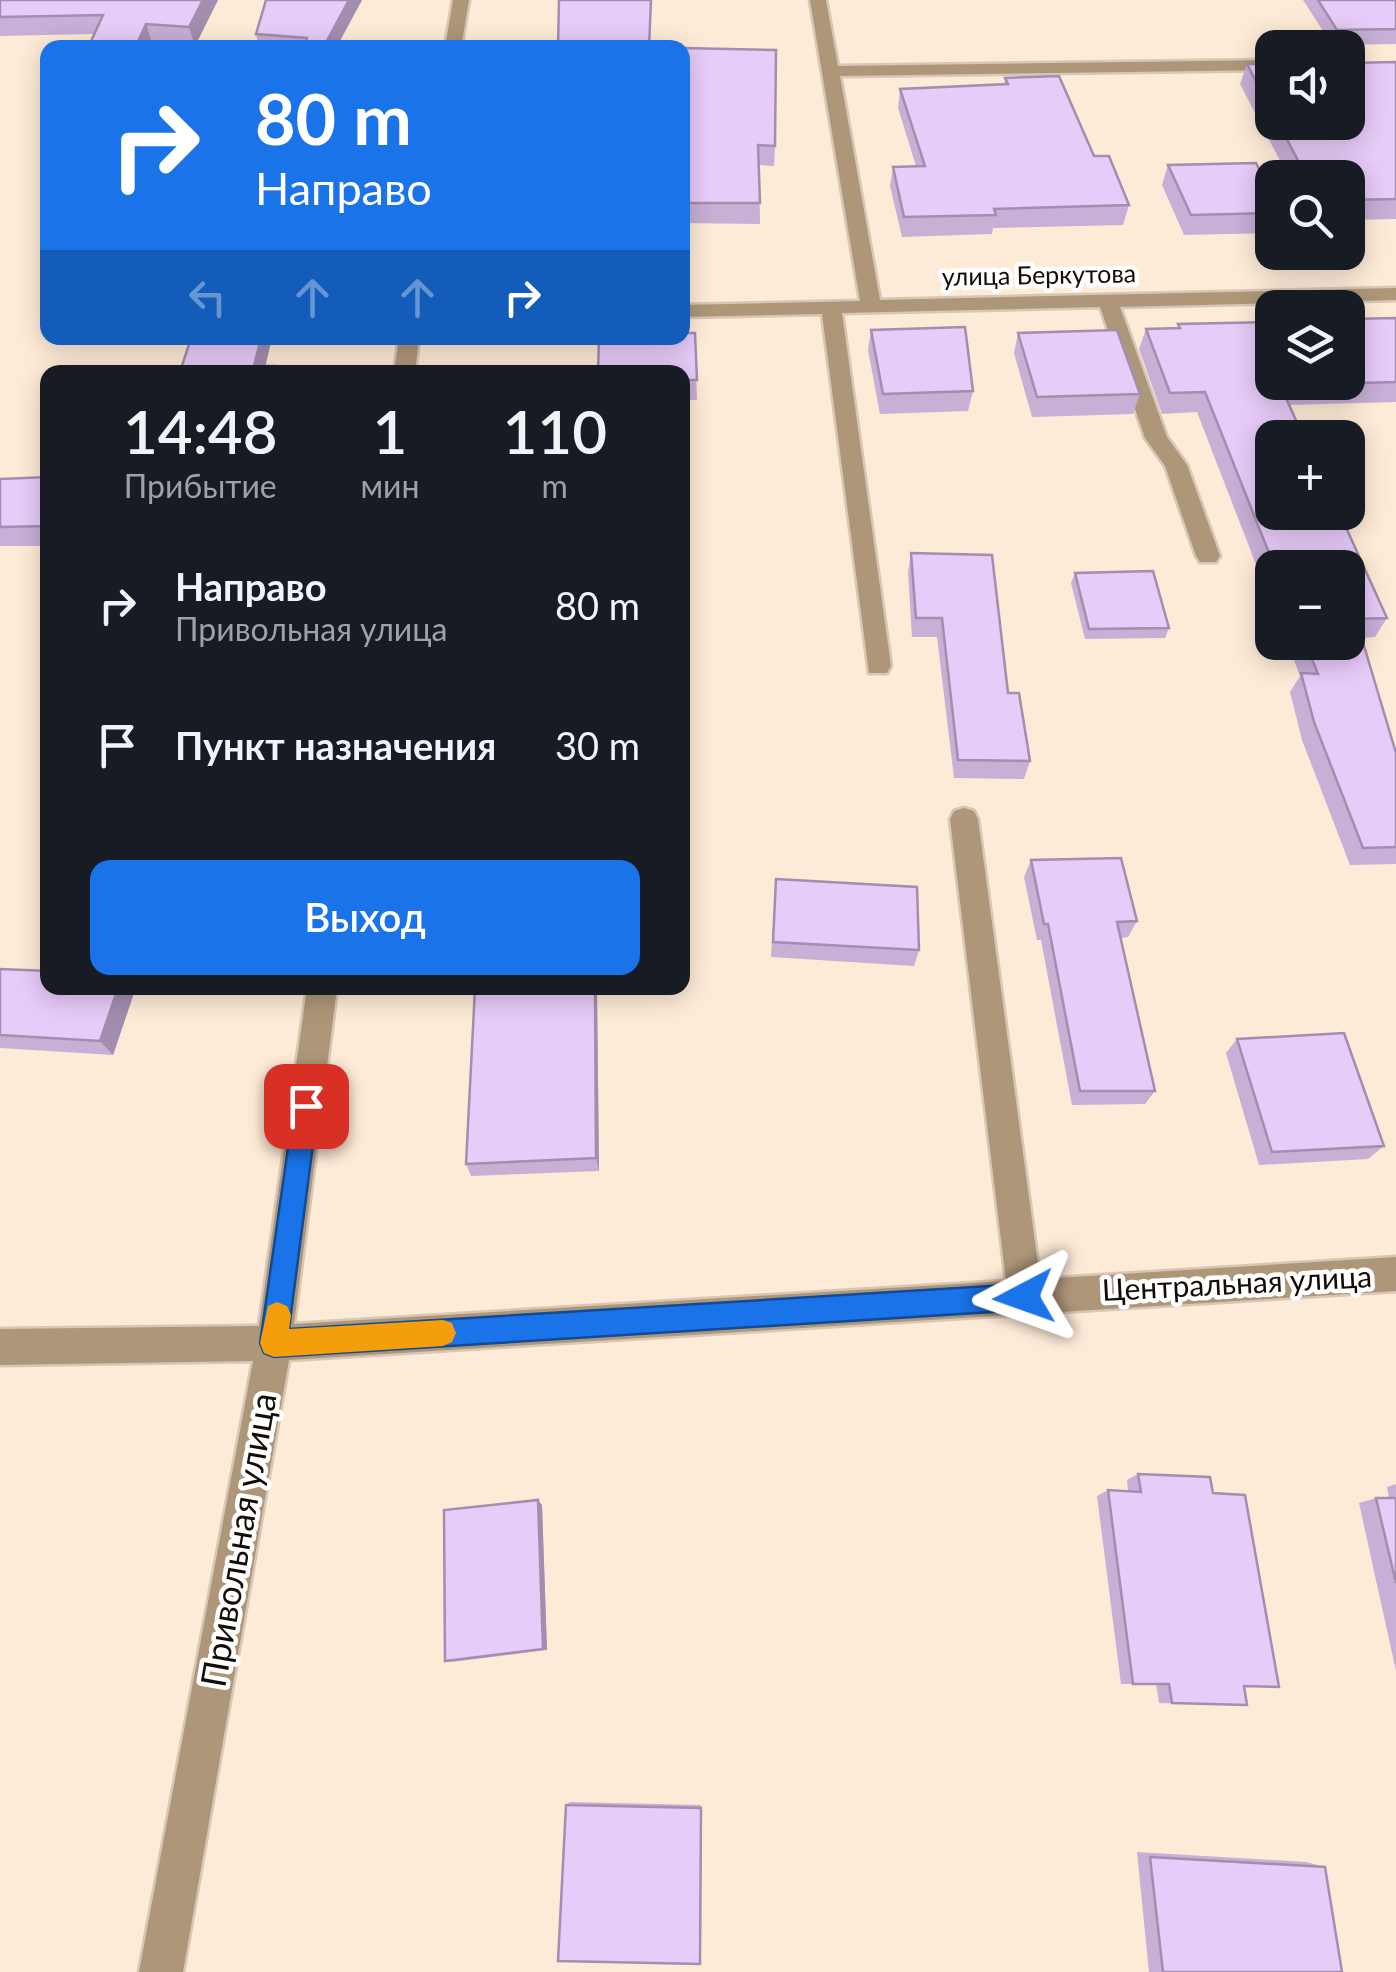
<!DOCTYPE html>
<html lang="ru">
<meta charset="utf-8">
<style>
:root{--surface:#171b24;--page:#242831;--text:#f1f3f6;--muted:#9ea1a6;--accent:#1a73e8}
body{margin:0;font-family:Lato,sans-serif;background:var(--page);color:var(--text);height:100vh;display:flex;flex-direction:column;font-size:38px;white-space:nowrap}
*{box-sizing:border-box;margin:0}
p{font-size:32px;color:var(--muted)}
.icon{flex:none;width:55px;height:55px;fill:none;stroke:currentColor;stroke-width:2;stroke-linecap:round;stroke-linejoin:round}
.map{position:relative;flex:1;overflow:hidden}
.details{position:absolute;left:40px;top:365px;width:650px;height:630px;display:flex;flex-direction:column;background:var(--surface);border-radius:20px;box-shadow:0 5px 25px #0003}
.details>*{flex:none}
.banner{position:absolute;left:40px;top:40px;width:650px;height:305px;border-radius:20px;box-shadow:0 5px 25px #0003;background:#1a73e8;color:#fff;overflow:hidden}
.fabs{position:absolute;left:1255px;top:30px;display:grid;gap:20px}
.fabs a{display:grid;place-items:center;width:110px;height:110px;border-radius:20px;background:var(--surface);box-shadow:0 5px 25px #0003;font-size:50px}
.pin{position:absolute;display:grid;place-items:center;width:85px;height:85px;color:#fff;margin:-42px;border-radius:20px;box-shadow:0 5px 15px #0006}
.me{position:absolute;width:110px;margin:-55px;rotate:266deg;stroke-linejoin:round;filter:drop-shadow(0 0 8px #0008)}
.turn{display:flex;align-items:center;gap:35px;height:210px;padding:0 50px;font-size:45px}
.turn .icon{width:130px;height:130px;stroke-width:2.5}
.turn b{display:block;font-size:70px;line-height:85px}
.lanes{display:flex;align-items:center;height:95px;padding:0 50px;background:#0003;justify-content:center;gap:50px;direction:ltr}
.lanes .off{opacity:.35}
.eta{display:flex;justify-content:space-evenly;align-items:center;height:170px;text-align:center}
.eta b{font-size:60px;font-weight:600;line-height:70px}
.action{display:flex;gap:20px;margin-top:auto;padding:20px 50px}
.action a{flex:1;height:115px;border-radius:20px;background:var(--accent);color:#fff;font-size:40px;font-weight:600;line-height:115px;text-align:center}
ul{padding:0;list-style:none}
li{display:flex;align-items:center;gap:30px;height:140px;padding:0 50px}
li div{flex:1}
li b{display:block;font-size:38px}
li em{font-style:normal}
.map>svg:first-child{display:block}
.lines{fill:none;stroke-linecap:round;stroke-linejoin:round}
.minor-casing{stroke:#d8c7b6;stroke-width:5}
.minor{fill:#ae9678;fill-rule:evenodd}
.wall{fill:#c7afd5}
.shaded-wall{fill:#a28eae}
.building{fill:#e7cbf8;stroke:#a28eae;stroke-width:2.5}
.route{fill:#1a73e8;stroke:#114b97;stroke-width:2.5}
.slow{fill:#f59e0b}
.labels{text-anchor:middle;stroke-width:9;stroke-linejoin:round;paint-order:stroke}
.far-street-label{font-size:25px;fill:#130d07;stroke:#fff}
.street-label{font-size:30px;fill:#130d07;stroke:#fff}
.near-street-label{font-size:35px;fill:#130d07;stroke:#fff}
</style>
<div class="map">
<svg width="1396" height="1972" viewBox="0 0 1396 1972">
<rect width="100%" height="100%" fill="#feebd7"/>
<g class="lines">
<defs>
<g id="minor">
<path d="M453,0H469L461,48H445Z"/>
<path d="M810,0H826L838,66L1272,60V70L840,76L880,300L1396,288V300L1120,307L1167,437L1187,465L1220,556L1216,562H1200L1196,556L1165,466L1145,438L1100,307L842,313L891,666L887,673H869L822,314L682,317V305L860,301Z"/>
<path d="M399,338H419L415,372H394Z"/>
<path d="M964,808L974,811L978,819L1040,1279L1396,1257V1291L289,1360L183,1972H139L253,1361L0,1365V1329L259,1326L307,988H337L294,1324L1006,1281L950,819L954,811Z"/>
</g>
</defs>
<use href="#minor" class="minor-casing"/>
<use href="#minor" class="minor"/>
</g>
<g class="wall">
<path d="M0,0H218L195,46L152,43L94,34L0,36Z"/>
<path d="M266,0H362L336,48H259L256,34Z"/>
<path d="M1303,0H1396V44L1332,45Z"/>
<path d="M682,48L775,146L774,166L759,165L760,224L682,223Z"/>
<path d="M1396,62V219L1348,220V178H1289L1240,84L1247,64H1272V122H1348Z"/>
<path d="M1005,78L1094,156L1129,205L1123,225L993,228L992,234L902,237L890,186L893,167L916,166L898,108L900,89L1004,85Z"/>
<path d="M1168,165L1272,195V233L1184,235L1162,185Z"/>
<path d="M1396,318V402L1289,405L1387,618L1375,637L1362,638L1396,753V864L1350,865L1302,740L1290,692L1300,676L1287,642H1348V568H1272V606L1197,412L1162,414L1139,349L1146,329L1177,328L1178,324Z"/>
<path d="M871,330L973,391L968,411L880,414L868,350Z"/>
<path d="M695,333L697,400H685V525H682V372Z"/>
<path d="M1018,333L1140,394L1133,414L1032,417L1014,353Z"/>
<path d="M48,477V546H0V479Z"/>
<path d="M911,553L1008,693L1030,761L1024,779L954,778L937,637H912L908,572Z"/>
<path d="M1075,573L1169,628L1165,638L1085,639L1071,583Z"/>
<path d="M1031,860L1137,921L1128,937L1121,938L1155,1091L1145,1104L1072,1105L1041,940H1037L1024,877Z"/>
<path d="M776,879L919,950L914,966L771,957Z"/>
<path d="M0,969L48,988H132L135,990L113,1055L0,1048Z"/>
<path d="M597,988L599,1171L471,1176L466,1164Z"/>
<path d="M1237,1039L1384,1146L1368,1159L1259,1165L1226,1053Z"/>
<path d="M1138,1474L1244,1687L1232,1705L1159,1703L1156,1684H1121L1097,1496L1108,1490L1128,1491L1127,1480Z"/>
<path d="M1396,1484V1671L1359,1503L1376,1498H1389L1387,1487Z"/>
<path d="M542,1505L547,1650L452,1662L445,1661Z"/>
<path d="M570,1802L701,1805L700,1964L566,1805Z"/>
<path d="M1137,1852L1306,1862L1325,1867L1342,1972H1149Z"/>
</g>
<g class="shaded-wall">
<path d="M203,0H218L195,46L189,27Z"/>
<path d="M349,0H362L336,48H323Z"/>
<path d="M146,24L152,43L150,48H135Z"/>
<path d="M261,338H272L264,372L254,366Z"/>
<path d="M118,988H132L135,990L113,1055L100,1041Z"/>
<path d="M595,988H597L599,1171L596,1158Z"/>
<path d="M538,1500L542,1505L547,1650L543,1649Z"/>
</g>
<g class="building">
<path d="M0,0H203L189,27L146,24L135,48H88L103,15L0,17Z"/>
<path d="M266,0H349L323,48H305L307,38L256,34Z"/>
<path d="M559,0H651L649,48H558Z"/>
<path d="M1318,0H1396V29L1337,30Z"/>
<path d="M682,48L776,50L775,146L758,145L760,203H682Z"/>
<path d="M1396,62V199L1348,200V178H1307L1278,122H1348V63Z"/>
<path d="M1247,64H1272V112Z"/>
<path d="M1059,76L1094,156H1109L1129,205L994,209L996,215L904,217L893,167L925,166L900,89L1008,84L1005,78Z"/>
<path d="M1256,163L1272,195V213L1191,215L1168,165Z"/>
<path d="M1396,318V382L1280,385L1304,438H1272V512H1339L1387,618L1356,619L1396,753V847L1363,848L1314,722L1301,673L1318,674L1305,642H1348V568H1275L1205,392L1170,393L1146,329L1180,328L1178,324L1272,322V382H1348V319Z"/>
<path d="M965,327L973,391L883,394L871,330Z"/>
<path d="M1117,330L1140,394L1037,397L1018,333Z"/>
<path d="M682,333H695L697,380H684L685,505H682V372H598L599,338H682Z"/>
<path d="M191,338H261L254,366H276L274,372H180Z"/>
<path d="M48,477V526L0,527V479Z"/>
<path d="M911,553L992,555L1008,693H1019L1030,761L958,760L942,618H916Z"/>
<path d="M1153,571L1169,628L1089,629L1075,573Z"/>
<path d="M1121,858L1137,921L1117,922L1155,1091H1080L1048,924H1044L1031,860Z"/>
<path d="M776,879L917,887L919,950L773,942Z"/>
<path d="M0,969L48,971V988H118L100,1041L0,1035Z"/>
<path d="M475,988H595L596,1158L466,1164Z"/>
<path d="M1344,1033L1384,1146L1272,1152L1237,1039Z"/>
<path d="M1138,1474L1210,1477L1213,1493L1245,1495L1279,1687L1244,1686L1247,1705L1172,1703L1169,1684H1133L1108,1490L1141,1492Z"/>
<path d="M1376,1498H1396V1583Z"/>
<path d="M538,1500L543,1649L445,1661L444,1510Z"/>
<path d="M566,1805L701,1808L700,1964L558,1961Z"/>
<path d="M1150,1857L1325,1867L1342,1972H1163Z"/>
</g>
<path class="route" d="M306,1095L314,1098L318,1106L289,1329L1024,1284L1034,1288L1038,1297L1034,1306L1024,1310L274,1357L264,1353L260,1343L294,1106L297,1098Z"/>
<path class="slow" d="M277,1302L287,1306L291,1315L289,1329L443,1320L452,1323L456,1333L452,1342L443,1346L274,1357L264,1353L260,1343L268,1306Z"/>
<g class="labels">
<g class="far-street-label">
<text transform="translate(1039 275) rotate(-1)" y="9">улица Беркутова</text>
</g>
<g class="street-label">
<text transform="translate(1237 1284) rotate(-3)" y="10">Центральная улица</text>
</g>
<g class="near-street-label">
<text transform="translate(239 1540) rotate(-80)" y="12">Привольная улица</text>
</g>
</g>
</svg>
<div class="fabs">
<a><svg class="icon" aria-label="sound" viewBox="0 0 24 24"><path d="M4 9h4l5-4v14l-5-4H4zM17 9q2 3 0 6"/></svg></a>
<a><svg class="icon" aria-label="search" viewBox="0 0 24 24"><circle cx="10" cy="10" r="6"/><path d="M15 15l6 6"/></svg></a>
<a><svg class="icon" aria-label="layers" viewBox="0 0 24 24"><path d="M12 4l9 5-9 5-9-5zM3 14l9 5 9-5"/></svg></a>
<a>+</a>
<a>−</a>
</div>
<div class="pin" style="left:306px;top:1106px;background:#d93025"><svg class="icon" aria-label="arrive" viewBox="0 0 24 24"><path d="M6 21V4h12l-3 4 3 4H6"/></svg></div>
<svg class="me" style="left:1024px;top:1297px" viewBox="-20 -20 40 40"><path d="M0-17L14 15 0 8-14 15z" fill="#1a73e8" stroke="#fff" stroke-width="4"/></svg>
<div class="banner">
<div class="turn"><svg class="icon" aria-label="right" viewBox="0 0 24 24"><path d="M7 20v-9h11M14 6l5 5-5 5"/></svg><div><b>80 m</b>Направо</div></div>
<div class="lanes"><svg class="icon off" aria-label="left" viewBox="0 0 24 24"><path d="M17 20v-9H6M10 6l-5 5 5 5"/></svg><svg class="icon off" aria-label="ahead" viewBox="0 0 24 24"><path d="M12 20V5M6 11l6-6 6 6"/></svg><svg class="icon off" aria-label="ahead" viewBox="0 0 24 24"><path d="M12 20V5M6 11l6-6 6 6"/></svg><svg class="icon" aria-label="right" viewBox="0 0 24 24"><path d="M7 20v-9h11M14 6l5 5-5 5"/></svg></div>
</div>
<section class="details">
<div class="eta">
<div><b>14:48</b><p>Прибытие</p></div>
<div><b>1</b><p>мин</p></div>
<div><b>110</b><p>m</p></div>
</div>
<ul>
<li><svg class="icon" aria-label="right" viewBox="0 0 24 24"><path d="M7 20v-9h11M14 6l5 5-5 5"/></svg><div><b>Направо</b><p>Привольная улица</p></div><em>80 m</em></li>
<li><svg class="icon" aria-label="arrive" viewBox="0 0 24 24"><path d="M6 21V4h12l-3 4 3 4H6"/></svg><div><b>Пункт назначения</b></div><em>30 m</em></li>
</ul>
<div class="action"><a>Выход</a></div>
</section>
</div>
